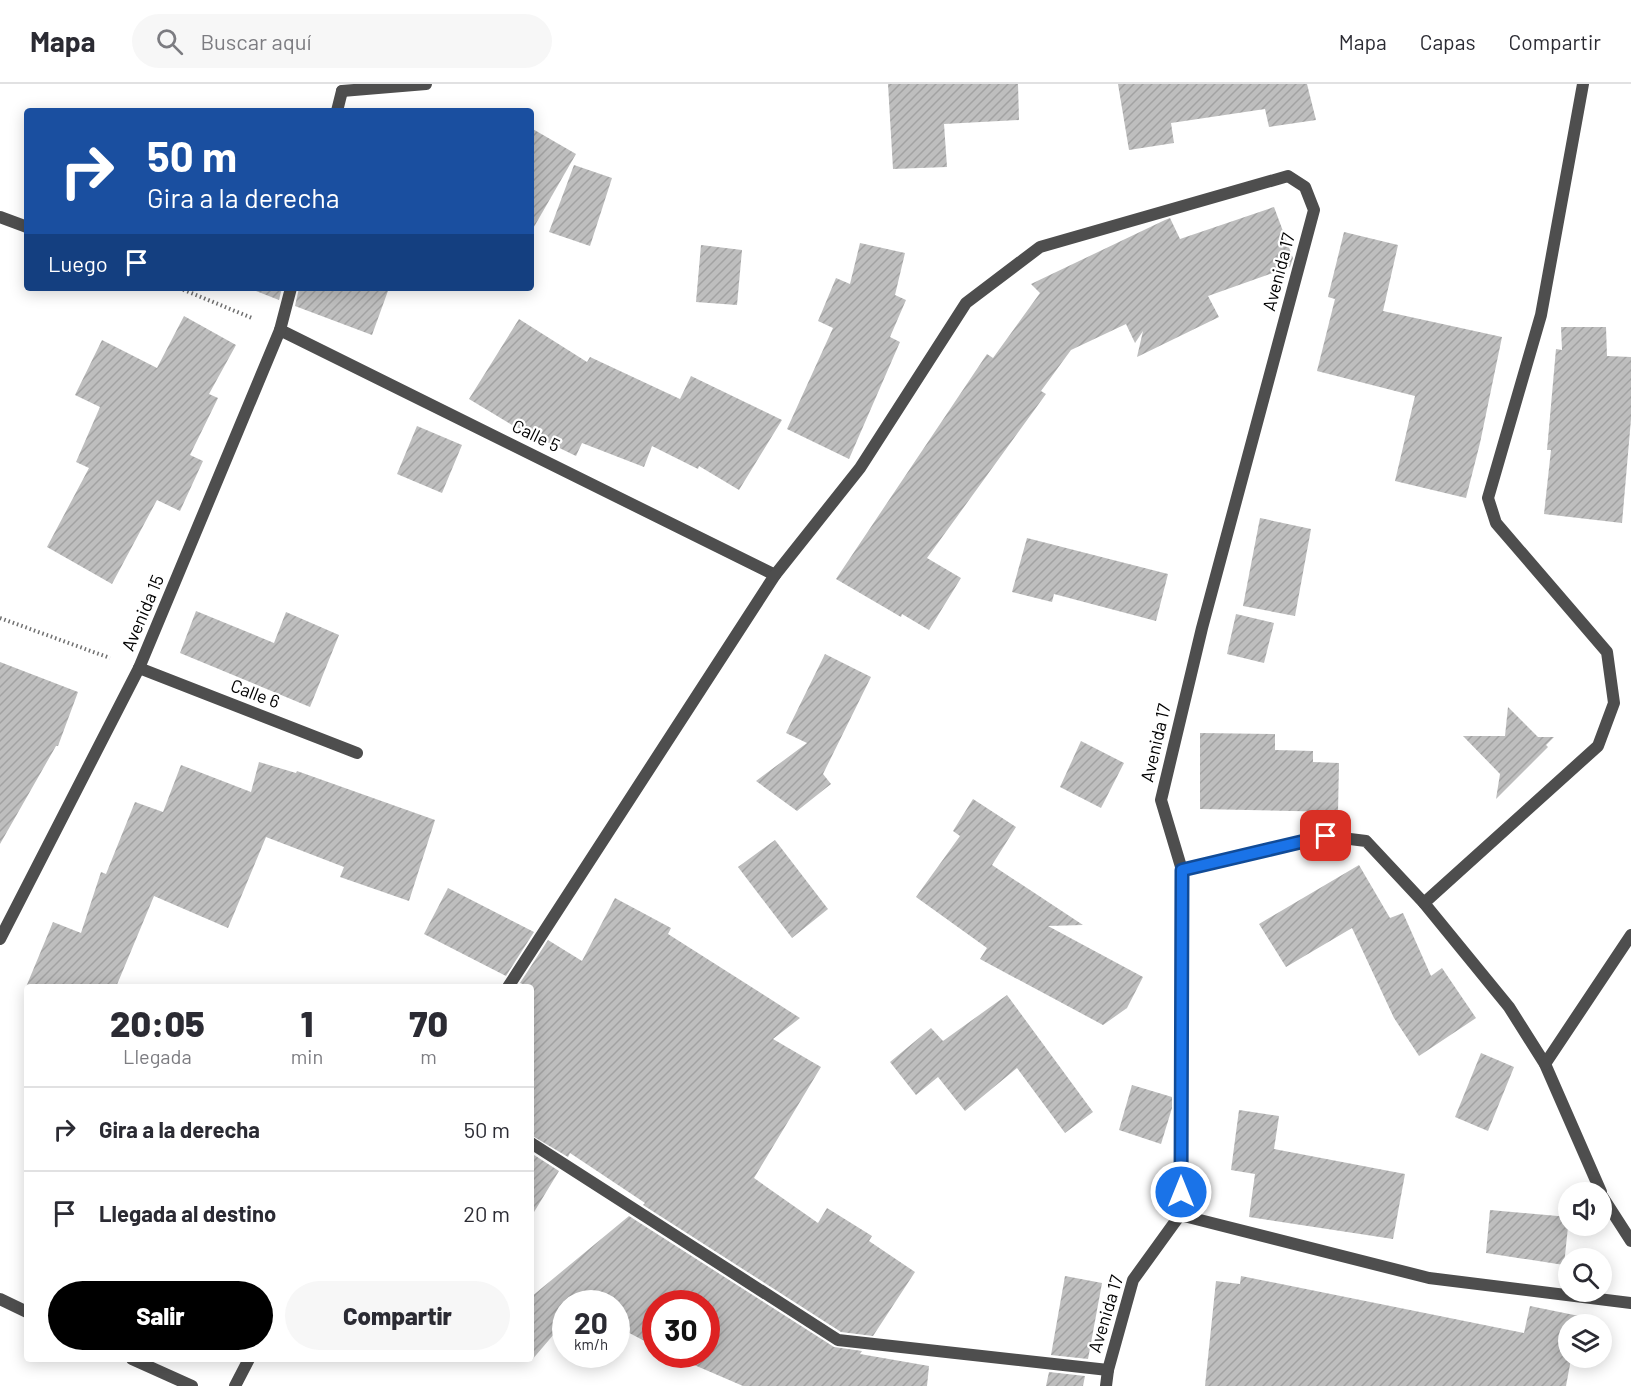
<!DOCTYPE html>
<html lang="es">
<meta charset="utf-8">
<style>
:root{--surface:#fff;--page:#f7f7f7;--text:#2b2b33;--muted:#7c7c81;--line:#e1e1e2;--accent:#000}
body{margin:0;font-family:Barlow,sans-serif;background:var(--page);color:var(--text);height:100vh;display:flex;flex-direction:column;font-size:22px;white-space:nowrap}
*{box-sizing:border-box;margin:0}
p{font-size:20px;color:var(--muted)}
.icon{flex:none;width:33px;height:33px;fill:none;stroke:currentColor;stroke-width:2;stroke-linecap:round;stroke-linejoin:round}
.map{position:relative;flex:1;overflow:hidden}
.side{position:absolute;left:24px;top:900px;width:510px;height:378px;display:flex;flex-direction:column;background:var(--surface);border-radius:6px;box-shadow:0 3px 15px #0003}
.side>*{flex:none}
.hud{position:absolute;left:24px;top:24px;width:510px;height:183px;border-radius:6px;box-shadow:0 3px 15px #0003;background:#1a4fa0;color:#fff;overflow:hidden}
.tools{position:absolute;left:1558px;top:1098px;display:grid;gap:12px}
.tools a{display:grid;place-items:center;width:54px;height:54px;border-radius:50%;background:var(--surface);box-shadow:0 3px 15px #0003;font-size:30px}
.speed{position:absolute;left:552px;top:1206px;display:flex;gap:12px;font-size:30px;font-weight:700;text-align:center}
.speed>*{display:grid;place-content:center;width:78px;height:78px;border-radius:50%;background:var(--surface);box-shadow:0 3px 15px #0003;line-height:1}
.speed small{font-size:15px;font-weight:400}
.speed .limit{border:9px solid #d22;background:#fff;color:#111}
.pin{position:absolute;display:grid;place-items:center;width:51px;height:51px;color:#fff;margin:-26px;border-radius:12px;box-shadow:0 3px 9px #0006}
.me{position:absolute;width:66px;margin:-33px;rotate:0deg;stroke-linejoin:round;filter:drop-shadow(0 0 4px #0008)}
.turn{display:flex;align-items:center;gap:21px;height:126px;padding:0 24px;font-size:27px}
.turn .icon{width:78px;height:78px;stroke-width:2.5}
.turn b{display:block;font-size:42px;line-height:51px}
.then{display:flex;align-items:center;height:57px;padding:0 24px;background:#0003;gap:12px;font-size:22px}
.eta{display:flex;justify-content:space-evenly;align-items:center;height:102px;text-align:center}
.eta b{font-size:36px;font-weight:800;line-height:42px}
.cta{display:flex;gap:12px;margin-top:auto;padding:12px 24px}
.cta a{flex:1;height:69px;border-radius:36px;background:var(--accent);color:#fff;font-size:24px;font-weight:800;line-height:69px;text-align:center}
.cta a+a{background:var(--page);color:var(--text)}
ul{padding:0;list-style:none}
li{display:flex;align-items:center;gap:18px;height:84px;padding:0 24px;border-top:2px solid var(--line)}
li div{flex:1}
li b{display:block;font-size:22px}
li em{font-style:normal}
header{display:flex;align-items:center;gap:36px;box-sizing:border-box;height:84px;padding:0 30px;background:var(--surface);border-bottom:2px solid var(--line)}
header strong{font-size:28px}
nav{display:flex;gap:33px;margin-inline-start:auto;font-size:21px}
.search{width:420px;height:54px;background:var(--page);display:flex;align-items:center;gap:15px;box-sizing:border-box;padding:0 21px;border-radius:33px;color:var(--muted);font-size:22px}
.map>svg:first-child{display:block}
.building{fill:url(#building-hatch)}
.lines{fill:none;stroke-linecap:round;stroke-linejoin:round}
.path{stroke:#707070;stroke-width:4;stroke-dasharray:1.5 3;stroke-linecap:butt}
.minor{stroke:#4e4e4e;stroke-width:12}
.route-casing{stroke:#114b97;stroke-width:15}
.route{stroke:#1a73e8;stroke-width:10}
.labels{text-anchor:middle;stroke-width:4.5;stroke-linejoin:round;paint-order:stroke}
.street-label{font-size:18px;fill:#000;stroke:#fff}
</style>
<header>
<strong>Mapa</strong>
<div class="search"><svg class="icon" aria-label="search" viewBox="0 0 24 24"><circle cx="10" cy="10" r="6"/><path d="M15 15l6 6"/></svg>Buscar aquí</div>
<nav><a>Mapa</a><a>Capas</a><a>Compartir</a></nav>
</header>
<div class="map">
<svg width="1631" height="1302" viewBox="0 0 1631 1302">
<defs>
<pattern id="building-hatch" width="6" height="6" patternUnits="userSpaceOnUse" patternTransform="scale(1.5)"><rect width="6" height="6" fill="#bebebe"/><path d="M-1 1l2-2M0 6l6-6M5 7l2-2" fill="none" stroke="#a2a2a2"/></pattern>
</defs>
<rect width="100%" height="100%" fill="#fff"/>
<g class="building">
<path d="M888,0H1018L1019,36L944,40L947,83L893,85Z"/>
<path d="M1118,0H1307L1316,36L1269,43L1265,25L1171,39L1174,59L1129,66Z"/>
<path d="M531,44L576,70L531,148Z"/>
<path d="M574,81L612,94L590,162L549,148Z"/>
<path d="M1274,123L1293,174L1290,183L1208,212L1219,233L1137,273L1143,247L1135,259L1126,240L1071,266L1041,307L1046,310L927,474L961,494L929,546L902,530L901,533L836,495L987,270L993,274L1040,209L1031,200L1165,136L1170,134L1180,155Z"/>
<path d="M1344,148L1398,161L1383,227L1502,253L1480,359L1466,414L1395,397L1415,312L1317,287L1335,215L1328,213Z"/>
<path d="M860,159L905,169L895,211L906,216L890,253L900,258L849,375L787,345L833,244L818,237L836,194L850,200Z"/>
<path d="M701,161L742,166L737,221L696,218Z"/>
<path d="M256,204H282L279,216L256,207Z"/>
<path d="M299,204H389L372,251L295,222Z"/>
<path d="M184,232L236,261L209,310L218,314L190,371L203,377L180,427L157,416L112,500L47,463L89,384L76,378L100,323L75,311L102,256L157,284Z"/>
<path d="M519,235L587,278L590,273L680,315L691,292L782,336L739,406L699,382L698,385L652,362L644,383L582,359L576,372L512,341L469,315Z"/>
<path d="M1561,243H1606L1607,272L1631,273V335L1622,439L1544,430L1551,366H1547L1556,265L1562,266Z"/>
<path d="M417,342L462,361L442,409L397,390Z"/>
<path d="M1260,434L1311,445L1295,532L1243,522Z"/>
<path d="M1027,454L1168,490L1156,537L1054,510L1052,518L1012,508Z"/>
<path d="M196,527L274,559L286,528L339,551L310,623L180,569Z"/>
<path d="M1236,530L1274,539L1264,579L1227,570Z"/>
<path d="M825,570L871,593L823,690L831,700L797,727L756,697L807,659L786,649Z"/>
<path d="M0,578L78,608L58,662H56L0,760Z"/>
<path d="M1508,623L1538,653H1554L1546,661L1548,663L1496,715L1500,690L1463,652H1505Z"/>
<path d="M1200,649L1275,650V666L1313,667V678L1339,679L1338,728L1200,725Z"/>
<path d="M1081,657L1124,679L1101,724L1060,703Z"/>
<path d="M259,678L296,689L297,687L435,736L409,817L340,793L344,783L266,753L228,844L154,812L116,903H26L53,838L81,849L101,788L106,790L135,718L163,728L181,681L251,708Z"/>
<path d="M973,715L1016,743L992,781L1083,841L1048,842L1143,893L1127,924L1103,941L980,875L987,864L916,813L960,752L953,747Z"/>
<path d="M775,756L828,825L792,854L738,783Z"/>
<path d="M1359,781L1390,834L1403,829L1431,892L1442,884L1476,934L1419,972L1394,934L1352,844L1286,883L1259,840Z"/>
<path d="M448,804L534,848L506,892L424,850Z"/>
<path d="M615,814L671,844L668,850L800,934L773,955L821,983L754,1094L818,1139L827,1124L872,1152L869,1157L915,1188L873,1252L841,1248L643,1121L645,1119L570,1069L568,1073L531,1051V903L520,899L548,856L582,877Z"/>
<path d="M1007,911L1093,1028L1065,1049L1017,984L965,1027L938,993L916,1011L890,978L931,944L943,957Z"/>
<path d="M1481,969L1514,983L1488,1047L1455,1033Z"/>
<path d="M1132,1001L1172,1013V1024L1161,1060L1119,1046Z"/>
<path d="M1239,1026L1279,1032L1274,1065L1405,1090L1393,1155L1249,1133L1255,1090L1231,1086Z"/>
<path d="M531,1069L559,1087L531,1133Z"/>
<path d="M1490,1126L1569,1133L1564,1181L1486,1169Z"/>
<path d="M629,1132L834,1263L862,1267L860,1270L929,1282L927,1302H743L685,1277L684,1279L669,1270H706V1220H656V1263L616,1242V1220H566V1236L531,1277V1213Z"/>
<path d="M1065,1192L1102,1199L1088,1275L1051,1271Z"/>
<path d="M1241,1192L1524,1249L1530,1222L1579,1232V1240H1569V1274H1581V1278L1571,1275L1566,1302H1205L1216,1197L1240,1200Z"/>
<path d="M1049,1288L1085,1292L1083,1302H1046Z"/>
</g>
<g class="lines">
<g class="path">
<path d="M179,204L252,234"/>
<path d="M0,534L110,574"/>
</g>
<g class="minor">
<path d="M342,7L426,0"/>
<path d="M337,27L342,7"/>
<path d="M0,133L27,143"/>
<path d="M280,246L775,491"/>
<path d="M139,584L357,669"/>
<path d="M1182,786L1326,752L1366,757L1424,819L1509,923L1545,980L1601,1108"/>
<path d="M1424,819L1598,662L1614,619L1607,568L1496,439L1488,414L1541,231L1583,0"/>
<path d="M0,855L139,584L280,246L291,204"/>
<path d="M508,903L775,491L860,384L966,219L1040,163L1288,92L1305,103L1314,126L1202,544L1161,716L1182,786L1180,1131L1133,1196L1108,1286L1106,1302"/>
<path d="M1545,980L1631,851"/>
<path d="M531,1059L838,1256L1108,1286"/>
<path d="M1602,1112L1631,1157"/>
<path d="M1180,1131L1429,1194L1631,1219"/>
<path d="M0,1215L27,1228"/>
<path d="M132,1275L192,1302"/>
<path d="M235,1302L249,1275"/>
</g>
</g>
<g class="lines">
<defs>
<path id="route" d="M1181,1108L1182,786L1326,752"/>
</defs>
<use href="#route" class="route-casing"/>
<use href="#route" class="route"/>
</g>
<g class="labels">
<g class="street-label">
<text transform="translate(1279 188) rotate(-75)" y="6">Avenida 17</text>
<text transform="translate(536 352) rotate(26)" y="6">Calle 5</text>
<text transform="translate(143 529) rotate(-67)" y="6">Avenida 15</text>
<text transform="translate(255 610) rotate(21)" y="6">Calle 6</text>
<text transform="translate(1156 659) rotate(-77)" y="6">Avenida 17</text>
<text transform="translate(1106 1230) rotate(-73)" y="6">Avenida 17</text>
</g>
</g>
</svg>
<div class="tools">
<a><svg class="icon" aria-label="sound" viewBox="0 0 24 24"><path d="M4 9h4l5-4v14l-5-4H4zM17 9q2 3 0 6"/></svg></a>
<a><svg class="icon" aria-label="search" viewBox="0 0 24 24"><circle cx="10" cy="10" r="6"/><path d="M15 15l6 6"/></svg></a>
<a><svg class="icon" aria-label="layers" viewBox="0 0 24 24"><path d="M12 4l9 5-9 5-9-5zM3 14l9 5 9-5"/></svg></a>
</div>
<div class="speed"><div>20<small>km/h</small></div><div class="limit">30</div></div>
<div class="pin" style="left:1326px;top:752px;background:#d93025"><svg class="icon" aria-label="arrive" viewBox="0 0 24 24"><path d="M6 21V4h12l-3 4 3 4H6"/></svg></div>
<svg class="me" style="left:1181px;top:1108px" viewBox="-20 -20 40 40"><circle r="17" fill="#1a73e8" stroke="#fff" stroke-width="3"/><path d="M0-11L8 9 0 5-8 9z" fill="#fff"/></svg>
<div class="hud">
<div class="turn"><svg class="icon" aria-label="right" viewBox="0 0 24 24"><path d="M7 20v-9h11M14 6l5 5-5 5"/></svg><div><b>50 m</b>Gira a la derecha</div></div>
<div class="then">Luego<svg class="icon" aria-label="arrive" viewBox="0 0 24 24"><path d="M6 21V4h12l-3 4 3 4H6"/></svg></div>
</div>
<section class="side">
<div class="eta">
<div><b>20:05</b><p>Llegada</p></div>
<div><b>1</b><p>min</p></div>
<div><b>70</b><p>m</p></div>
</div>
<ul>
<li><svg class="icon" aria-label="right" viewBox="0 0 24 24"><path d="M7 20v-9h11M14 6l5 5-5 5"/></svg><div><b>Gira a la derecha</b></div><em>50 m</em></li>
<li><svg class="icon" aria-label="arrive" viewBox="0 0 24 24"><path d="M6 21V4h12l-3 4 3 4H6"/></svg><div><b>Llegada al destino</b></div><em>20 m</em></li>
</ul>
<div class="cta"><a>Salir</a><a>Compartir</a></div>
</section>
</div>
